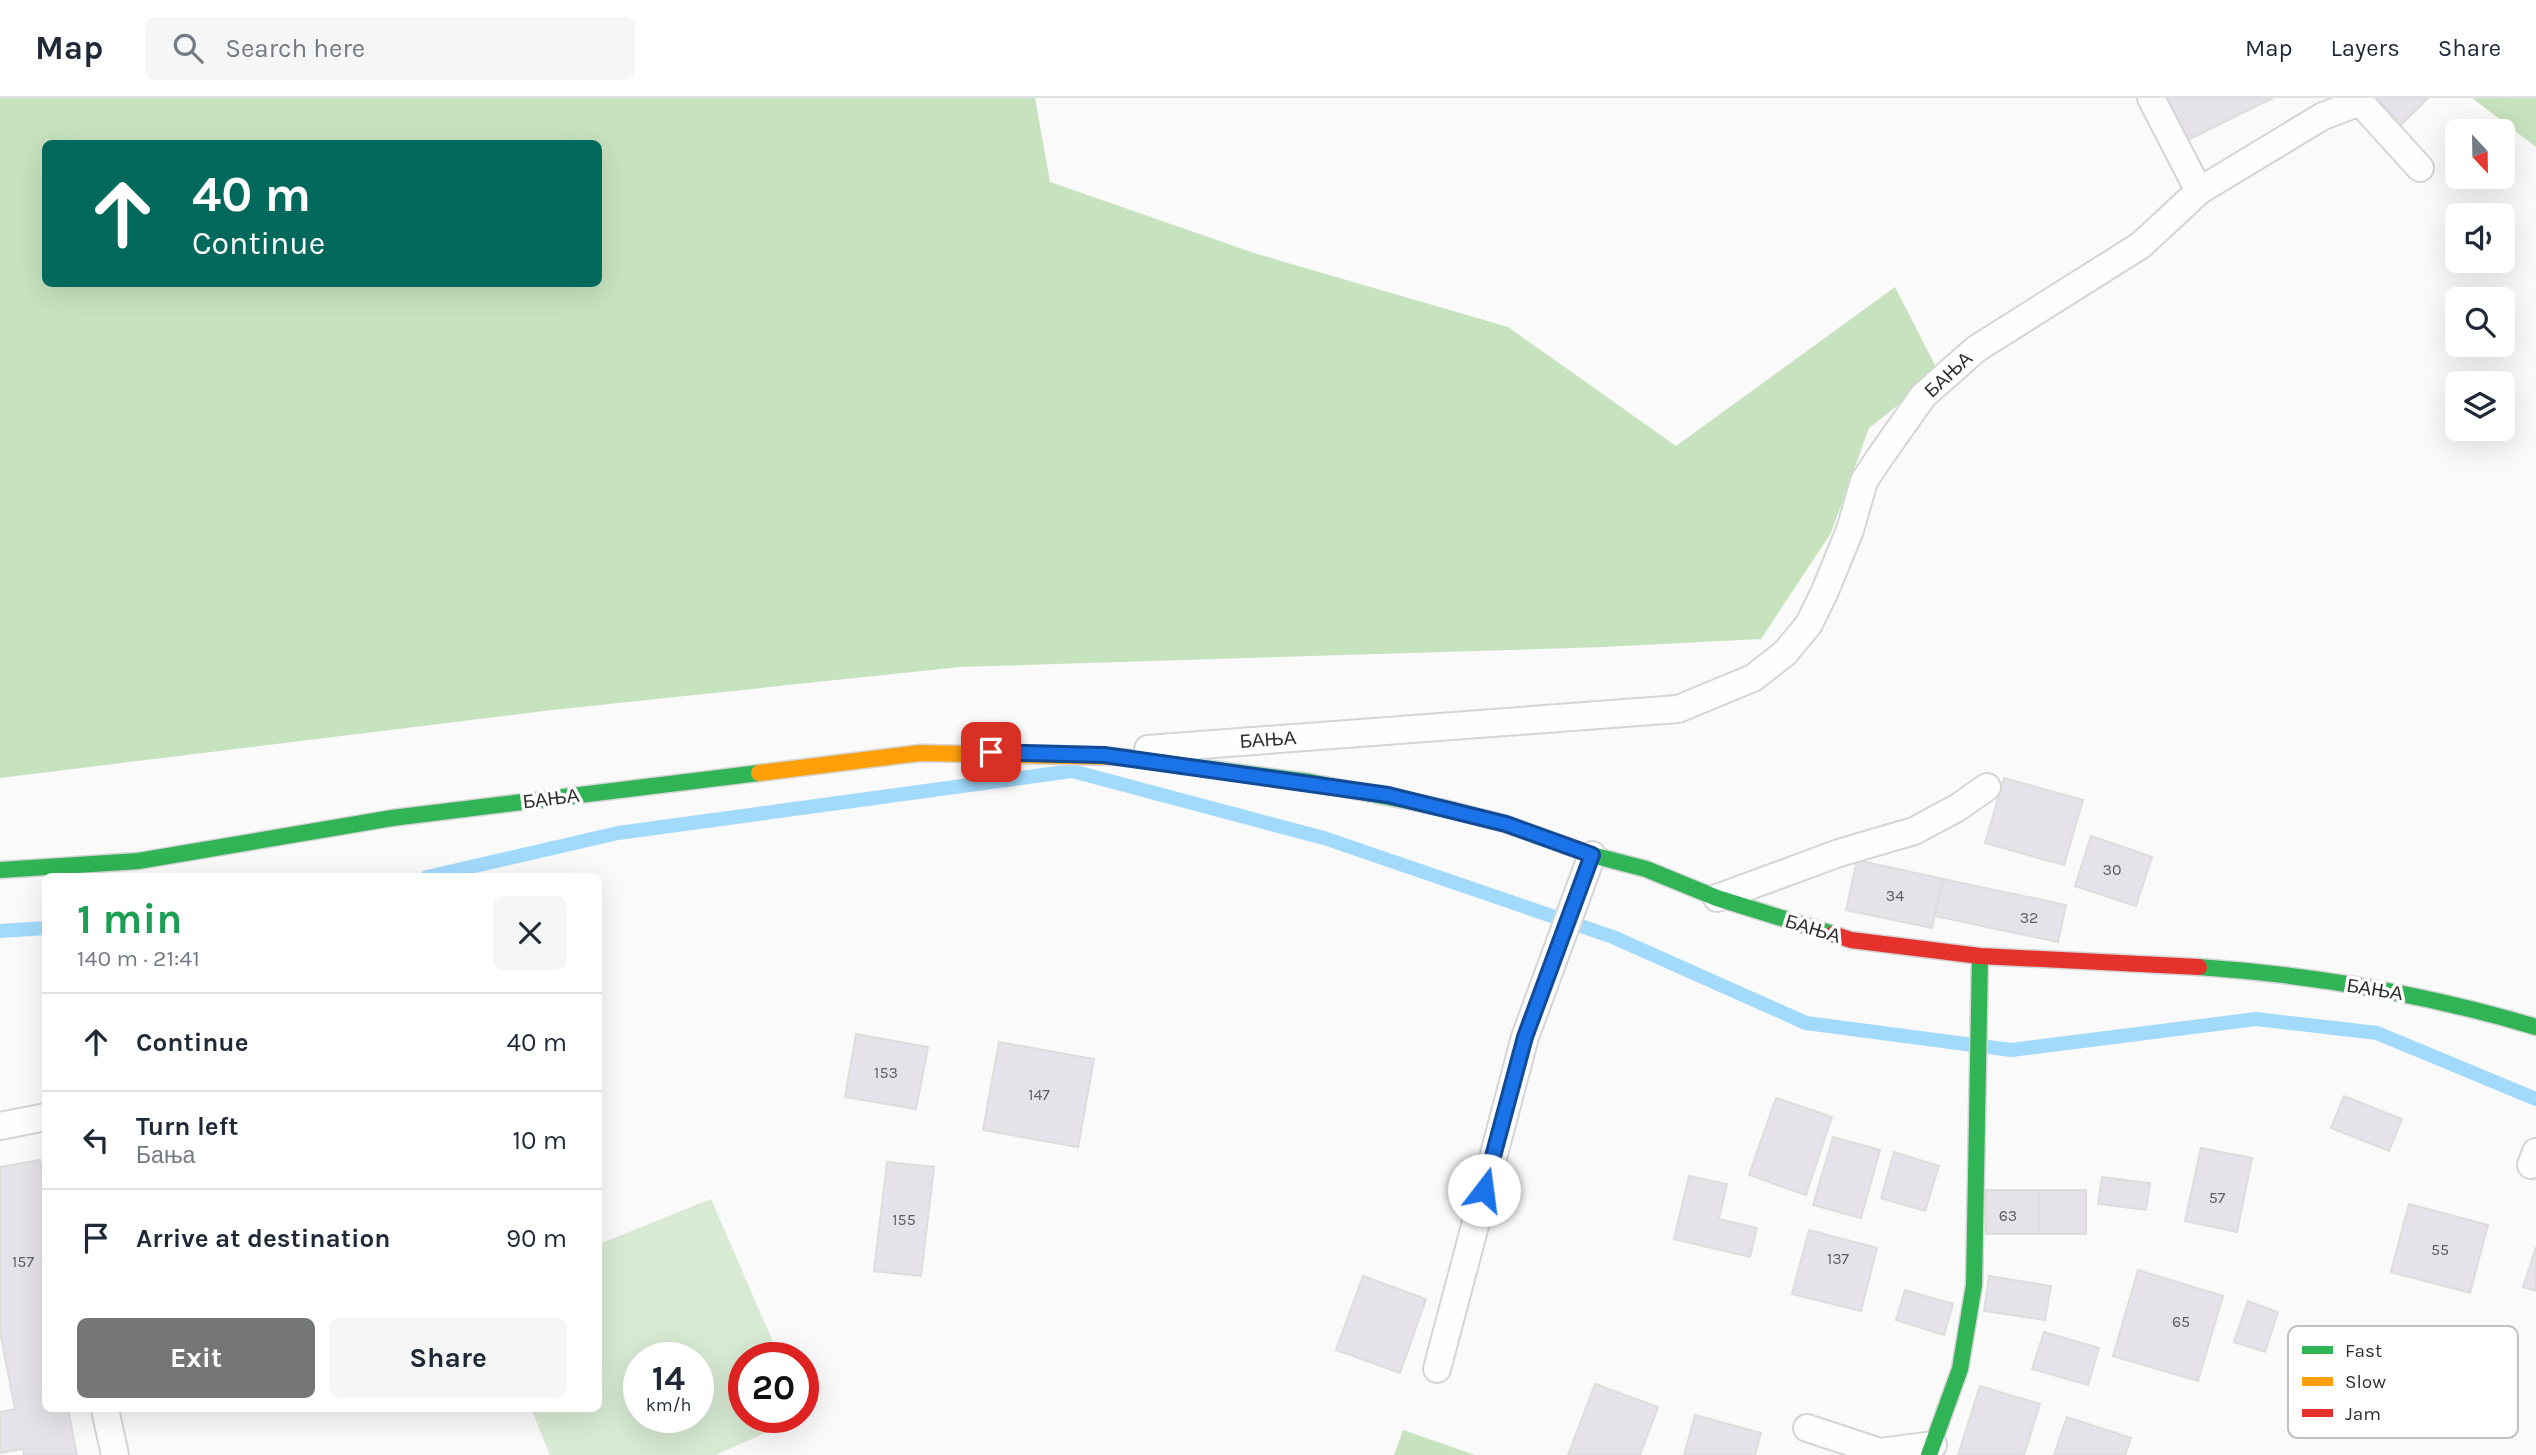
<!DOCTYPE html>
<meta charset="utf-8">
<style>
:root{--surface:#fff;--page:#f6f6f7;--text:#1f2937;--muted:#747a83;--line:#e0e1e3;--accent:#757676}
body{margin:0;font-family:Karla,sans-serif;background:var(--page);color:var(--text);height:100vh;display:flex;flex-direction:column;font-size:26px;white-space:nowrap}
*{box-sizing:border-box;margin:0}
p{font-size:23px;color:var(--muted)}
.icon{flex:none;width:38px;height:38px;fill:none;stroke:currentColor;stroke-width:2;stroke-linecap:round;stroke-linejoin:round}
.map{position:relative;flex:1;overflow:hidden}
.side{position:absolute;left:42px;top:775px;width:560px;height:539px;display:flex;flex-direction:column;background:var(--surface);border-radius:10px;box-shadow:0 7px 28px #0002}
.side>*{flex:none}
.hud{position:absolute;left:42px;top:42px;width:560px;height:147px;border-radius:10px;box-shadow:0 7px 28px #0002;background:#00695c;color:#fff;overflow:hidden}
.needle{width:46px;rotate:158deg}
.fabs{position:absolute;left:2445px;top:21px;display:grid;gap:14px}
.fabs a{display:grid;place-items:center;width:70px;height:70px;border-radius:10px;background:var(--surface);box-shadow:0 7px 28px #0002;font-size:35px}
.speed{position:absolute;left:623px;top:1244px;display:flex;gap:14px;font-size:35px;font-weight:700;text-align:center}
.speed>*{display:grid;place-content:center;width:91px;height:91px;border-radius:50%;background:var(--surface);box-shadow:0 7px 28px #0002;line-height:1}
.speed small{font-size:18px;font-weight:400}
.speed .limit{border:10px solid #d22;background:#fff;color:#111}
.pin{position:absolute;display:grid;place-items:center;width:60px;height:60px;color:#fff;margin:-30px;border-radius:14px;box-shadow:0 4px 10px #0006}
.me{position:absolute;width:77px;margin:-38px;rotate:15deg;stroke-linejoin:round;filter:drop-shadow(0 0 5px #0008)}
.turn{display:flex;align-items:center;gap:24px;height:147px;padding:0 35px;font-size:32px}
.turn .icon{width:91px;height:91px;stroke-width:2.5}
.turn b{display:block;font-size:49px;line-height:60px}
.round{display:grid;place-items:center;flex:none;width:74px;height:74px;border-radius:10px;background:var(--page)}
.overview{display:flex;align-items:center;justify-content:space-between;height:119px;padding:0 35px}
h1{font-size:42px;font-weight:700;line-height:52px;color:#1e9e55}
.cta{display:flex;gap:14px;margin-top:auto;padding:14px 35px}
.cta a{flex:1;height:80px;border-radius:10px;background:var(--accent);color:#fff;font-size:28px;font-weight:700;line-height:80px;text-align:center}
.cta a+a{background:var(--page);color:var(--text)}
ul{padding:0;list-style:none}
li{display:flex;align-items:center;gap:21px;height:98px;padding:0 35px;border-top:2px solid var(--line)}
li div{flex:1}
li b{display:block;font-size:26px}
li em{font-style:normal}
header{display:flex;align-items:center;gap:42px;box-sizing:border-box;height:98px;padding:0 35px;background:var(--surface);border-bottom:2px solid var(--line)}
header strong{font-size:33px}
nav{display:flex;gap:38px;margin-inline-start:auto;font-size:24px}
.search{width:490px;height:63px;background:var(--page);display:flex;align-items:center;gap:18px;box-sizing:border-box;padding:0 24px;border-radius:10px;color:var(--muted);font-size:26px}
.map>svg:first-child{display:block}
.green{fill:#d8ead3;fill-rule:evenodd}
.forest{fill:#c7e2be;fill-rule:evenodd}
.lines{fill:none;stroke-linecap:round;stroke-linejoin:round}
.stream{stroke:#a2dafc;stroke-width:14}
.building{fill:#e5e3e9;stroke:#ddd;stroke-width:2}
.lane-casing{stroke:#d5d5d6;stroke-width:30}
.fast-casing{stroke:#d5d5d6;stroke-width:19}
.slow-casing{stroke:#d5d5d6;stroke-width:19}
.jam-casing{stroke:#d5d5d6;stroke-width:19}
.lane{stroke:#fefefe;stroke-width:26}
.fast{stroke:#30b455;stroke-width:16}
.slow{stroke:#ff9f0a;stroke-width:16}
.jam{stroke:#e5322d;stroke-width:16}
.route-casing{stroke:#114b97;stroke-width:18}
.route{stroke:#1a73e8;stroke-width:12}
.labels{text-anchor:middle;stroke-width:7;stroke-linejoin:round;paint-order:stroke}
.number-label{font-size:16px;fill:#5f5f60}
.street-label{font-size:19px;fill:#2e2f2f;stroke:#fff}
.key{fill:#fff;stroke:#c0c1c1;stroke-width:2}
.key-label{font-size:19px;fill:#2e2f2f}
</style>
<header>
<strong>Map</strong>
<div class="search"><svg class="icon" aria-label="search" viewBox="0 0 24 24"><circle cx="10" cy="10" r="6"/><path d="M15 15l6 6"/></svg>Search here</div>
<nav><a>Map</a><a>Layers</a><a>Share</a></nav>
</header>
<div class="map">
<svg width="2536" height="1357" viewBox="0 0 2536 1357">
<rect width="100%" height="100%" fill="#fafafb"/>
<path class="green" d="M711,1101L780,1260H744V1320H799L716,1357H550L531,1311H598L599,1146ZM639,1260H698V1320H639Z"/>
<g class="forest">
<path d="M0,0H1035L1050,84L1257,156L1508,229L1676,348L1895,189L1939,275L1869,330L1831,435L1761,541L1604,549L960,569L552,612L0,680ZM46,46H598V186H46Z"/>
<path d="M2472,0H2536V49Z"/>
<path d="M1403,1332L1475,1357H1394Z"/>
</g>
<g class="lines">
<g class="stream">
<path d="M427,779L618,735L1072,673L1324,740L1613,839L1806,925L2011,952L2256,921L2377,935L2536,1001"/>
<path d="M0,833L46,830"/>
</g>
</g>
<g class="building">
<path d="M2163,0H2273L2184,44Z"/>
<path d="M2376,0H2428L2402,26Z"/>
<path d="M2004,680L2083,702L2064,767L1985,745Z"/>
<path d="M2091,738L2152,759L2136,808L2075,788Z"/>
<path d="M1857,762L1943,781L1932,830L1846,812Z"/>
<path d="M1943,781L2066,807L2058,844L1935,818Z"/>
<path d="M856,936L928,949L916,1011L845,999Z"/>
<path d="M999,944L1094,961L1078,1049L983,1032Z"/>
<path d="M2344,998L2402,1021L2389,1053L2331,1030Z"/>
<path d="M1776,1000L1832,1019L1806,1097L1749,1077Z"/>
<path d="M1833,1039L1880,1052L1861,1120L1813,1107Z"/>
<path d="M2201,1050L2252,1060L2237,1134L2185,1123Z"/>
<path d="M1894,1054L1939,1068L1925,1113L1881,1100Z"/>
<path d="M40,1062L46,1092V1311H68L77,1357H24L23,1351L0,1355V1314L15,1311L0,1234V1069Z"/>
<path d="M887,1064L934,1069L921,1178L874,1173Z"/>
<path d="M1689,1078L1727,1086L1719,1121L1757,1130L1750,1159L1674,1141Z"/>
<path d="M2102,1079L2150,1085L2146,1112L2098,1106Z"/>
<rect x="1986" y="1092" width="53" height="44"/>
<rect x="2039" y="1092" width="47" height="44"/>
<path d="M2409,1106L2488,1127L2470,1195L2391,1174Z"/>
<path d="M1809,1132L1877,1150L1861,1213L1792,1196Z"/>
<path d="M2536,1149V1193L2523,1189Z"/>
<path d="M2138,1172L2223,1198L2198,1283L2113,1258Z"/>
<path d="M1363,1178L1426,1201L1400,1275L1336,1252Z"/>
<path d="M1989,1178L2051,1188L2045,1222L1984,1213Z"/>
<path d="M1905,1192L1953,1206L1944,1237L1896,1222Z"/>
<path d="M2248,1203L2278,1214L2265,1254L2234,1244Z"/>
<path d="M2044,1234L2099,1250L2088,1287L2032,1271Z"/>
<path d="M1595,1286L1658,1309L1640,1357H1568Z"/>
<path d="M1980,1288L2040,1306L2024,1357H1958Z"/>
<path d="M1695,1317L1761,1335L1755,1357H1684Z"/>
<path d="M2067,1319L2131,1340L2125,1357H2054Z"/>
</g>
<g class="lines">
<defs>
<g id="lane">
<path d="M2151,0L2199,93"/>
<path d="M1148,651L1678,611L1753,580L1785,555L1809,526L1825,493L1850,432L1864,383L1882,356L1923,298L1976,251L2141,147L2199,93L2323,18L2360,4L2420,70"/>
<path d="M1717,800L1839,755L1914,733L1957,710L1987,689"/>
<path d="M0,1028L46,1019"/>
<path d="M2531,1067L2536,1054"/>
<path d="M1437,1271L1525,939L1592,757"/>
<path d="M105,1311L115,1357"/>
<path d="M1807,1330L1880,1354L1933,1347"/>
</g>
<g id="fast">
<path d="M1120,659L1310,684L1444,710L1506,726L1592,757L1646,771L1717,800L1833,836"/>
<path d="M0,772L138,763L392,720L759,675"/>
<path d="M2199,869C2313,877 2426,896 2536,929"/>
<path d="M1929,1357L1960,1271L1974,1187L1980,858"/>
</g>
<path id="slow" d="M759,675L920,655L1120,659"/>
<path id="jam" d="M1833,836L1851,842L1980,858L2199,869"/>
</defs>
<use href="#lane" class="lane-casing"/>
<use href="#fast" class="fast-casing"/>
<use href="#slow" class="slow-casing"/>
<use href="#jam" class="jam-casing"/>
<use href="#lane" class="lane"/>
<use href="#fast" class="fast"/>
<use href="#slow" class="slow"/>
<use href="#jam" class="jam"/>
</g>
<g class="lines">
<defs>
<path id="route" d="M991,654L1104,657L1388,697L1506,726L1592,757L1525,939L1484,1092"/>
</defs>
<use href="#route" class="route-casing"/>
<use href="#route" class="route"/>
</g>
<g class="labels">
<g class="number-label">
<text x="2112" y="777">30</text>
<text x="1895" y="803">34</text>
<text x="2029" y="825">32</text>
<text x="886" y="980">153</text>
<text x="1039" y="1002">147</text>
<text x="2217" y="1105">57</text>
<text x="2008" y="1123">63</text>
<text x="904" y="1127">155</text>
<text x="2440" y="1157">55</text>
<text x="1838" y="1166">137</text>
<text x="23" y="1169">157</text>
<text x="2181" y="1229">65</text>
</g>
<g class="street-label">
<text transform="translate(1948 276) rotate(-43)" y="7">БАЊА</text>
<text transform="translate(1268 641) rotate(-4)" y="7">БАЊА</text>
<text transform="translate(551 700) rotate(-7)" y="7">БАЊА</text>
<text transform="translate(1813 830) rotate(17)" y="7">БАЊА</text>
<text transform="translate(2375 891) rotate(9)" y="7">БАЊА</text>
</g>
</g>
<rect x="2288" y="1228" width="230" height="112" rx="10" class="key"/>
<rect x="2302" y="1248" width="31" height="8" fill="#30b455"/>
<rect x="2302" y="1279" width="31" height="9" fill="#ff9f0a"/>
<rect x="2302" y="1311" width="31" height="8" fill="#e5322d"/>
<g class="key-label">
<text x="2345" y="1259">Fast</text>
<text x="2345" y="1290">Slow</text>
<text x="2345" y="1322">Jam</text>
</g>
</svg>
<div class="fabs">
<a><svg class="needle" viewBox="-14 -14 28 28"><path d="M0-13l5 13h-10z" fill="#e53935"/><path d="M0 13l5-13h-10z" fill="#747a83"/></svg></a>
<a><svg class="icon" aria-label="sound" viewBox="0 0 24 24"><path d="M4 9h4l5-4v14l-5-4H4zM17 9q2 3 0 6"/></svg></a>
<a><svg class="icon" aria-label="search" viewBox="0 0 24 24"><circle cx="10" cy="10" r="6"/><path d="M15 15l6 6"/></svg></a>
<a><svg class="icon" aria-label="layers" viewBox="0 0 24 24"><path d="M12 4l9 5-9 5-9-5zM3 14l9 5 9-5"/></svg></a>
</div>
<div class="speed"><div>14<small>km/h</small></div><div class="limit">20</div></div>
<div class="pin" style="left:991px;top:654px;background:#d93025"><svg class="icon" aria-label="arrive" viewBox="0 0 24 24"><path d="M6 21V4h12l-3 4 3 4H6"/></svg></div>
<svg class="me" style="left:1484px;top:1092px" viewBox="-20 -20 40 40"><circle r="19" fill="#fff"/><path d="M0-13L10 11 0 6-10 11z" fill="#1a73e8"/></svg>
<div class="hud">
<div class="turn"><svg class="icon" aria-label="ahead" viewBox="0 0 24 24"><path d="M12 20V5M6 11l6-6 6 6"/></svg><div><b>40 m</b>Continue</div></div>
</div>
<section class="side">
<div class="overview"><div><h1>1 min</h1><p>140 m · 21:41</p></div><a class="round"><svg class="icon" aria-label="close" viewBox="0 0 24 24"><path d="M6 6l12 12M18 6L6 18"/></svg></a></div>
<ul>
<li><svg class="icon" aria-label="ahead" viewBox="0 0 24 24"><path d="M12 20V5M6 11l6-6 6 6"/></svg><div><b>Continue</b></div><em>40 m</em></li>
<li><svg class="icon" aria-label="left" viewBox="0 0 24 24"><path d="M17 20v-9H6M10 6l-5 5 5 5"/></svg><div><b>Turn left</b><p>Бања</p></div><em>10 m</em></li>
<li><svg class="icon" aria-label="arrive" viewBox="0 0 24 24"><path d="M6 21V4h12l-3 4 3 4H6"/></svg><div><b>Arrive at destination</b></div><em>90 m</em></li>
</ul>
<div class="cta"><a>Exit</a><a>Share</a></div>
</section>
</div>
